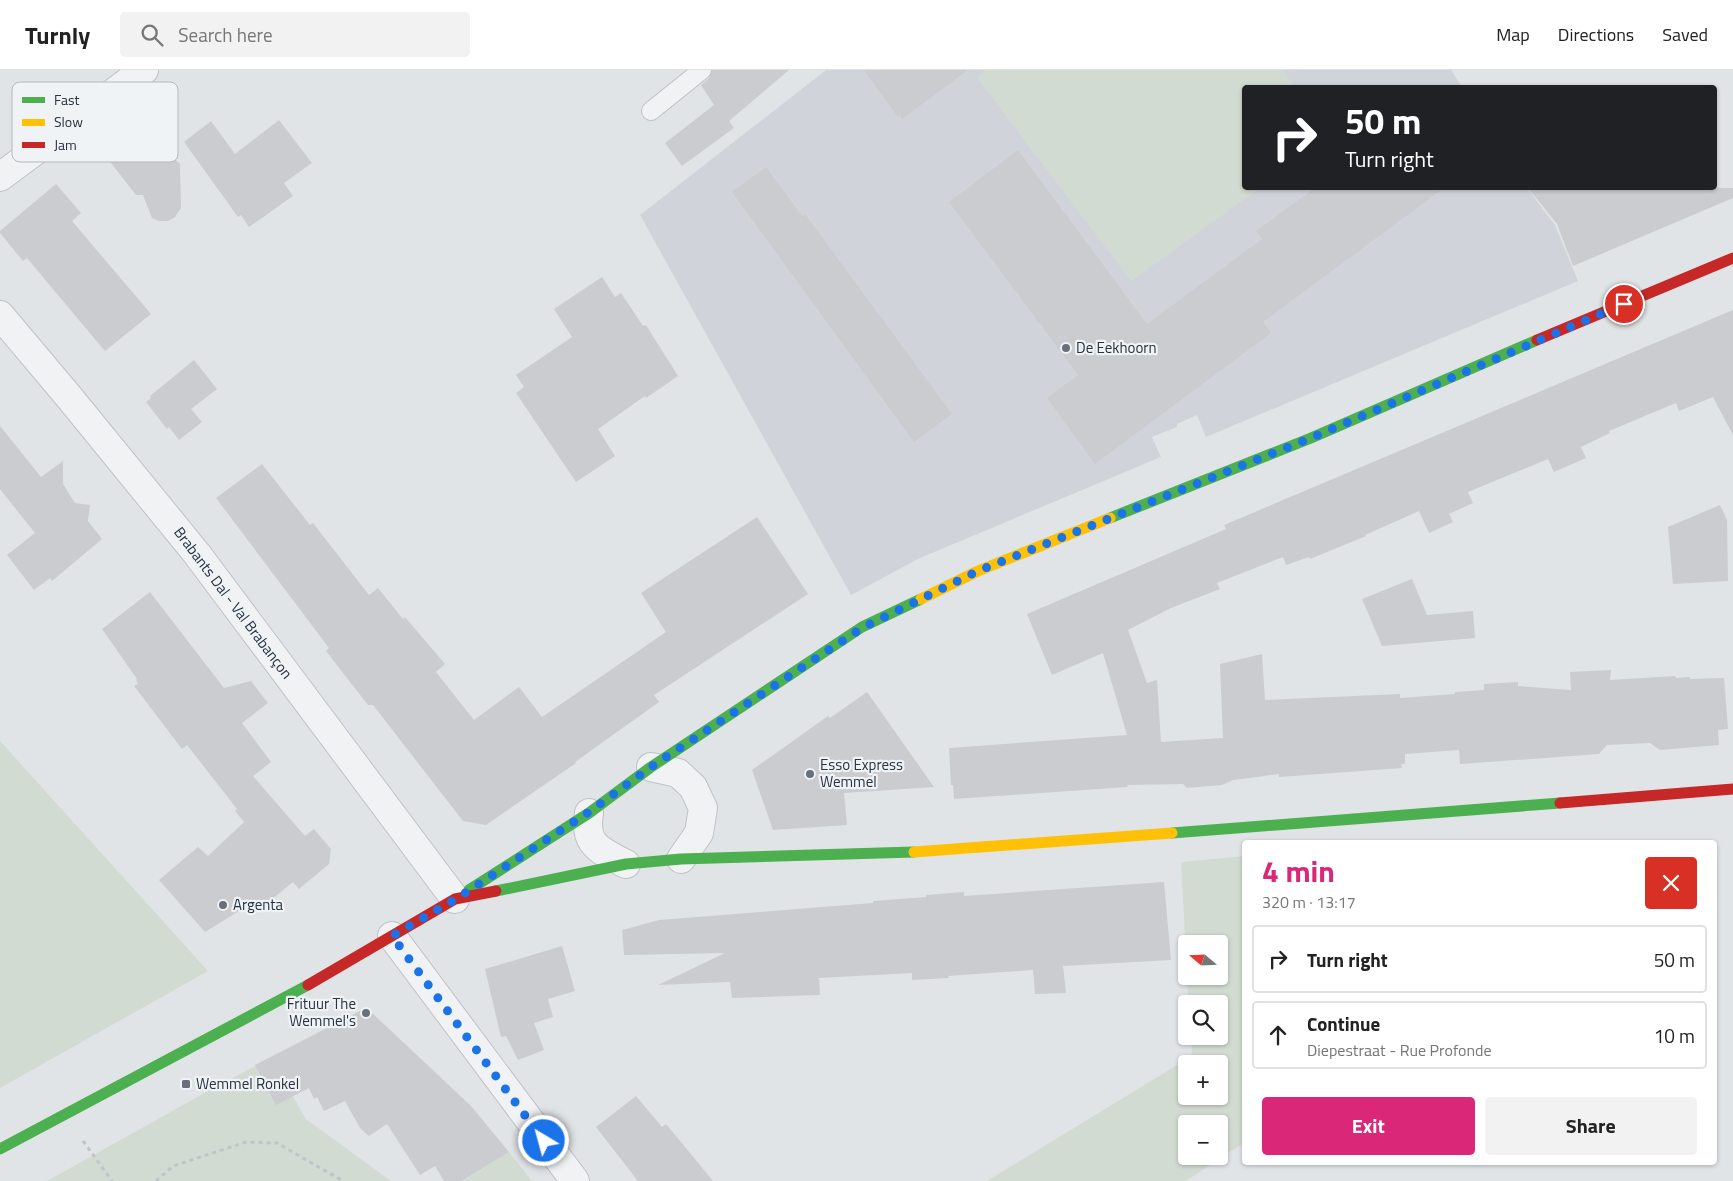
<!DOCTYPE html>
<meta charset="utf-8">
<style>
:root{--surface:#fff;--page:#f2f2f2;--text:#222;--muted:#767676;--line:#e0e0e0;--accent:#db2777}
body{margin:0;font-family:"Titillium Web",sans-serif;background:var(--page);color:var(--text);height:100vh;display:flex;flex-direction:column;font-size:19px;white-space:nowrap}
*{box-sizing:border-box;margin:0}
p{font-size:16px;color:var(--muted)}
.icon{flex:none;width:28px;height:28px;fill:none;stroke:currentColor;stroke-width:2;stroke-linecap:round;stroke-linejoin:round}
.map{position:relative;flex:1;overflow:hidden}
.drawer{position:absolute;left:1242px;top:770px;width:475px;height:325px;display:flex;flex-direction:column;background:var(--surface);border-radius:5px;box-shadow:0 1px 4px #0004}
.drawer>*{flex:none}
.banner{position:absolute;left:1242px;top:15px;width:475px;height:105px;border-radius:5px;box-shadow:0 1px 4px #0004;background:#202124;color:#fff;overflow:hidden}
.needle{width:32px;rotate:289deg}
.fabs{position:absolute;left:1178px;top:865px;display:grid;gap:10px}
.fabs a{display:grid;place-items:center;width:50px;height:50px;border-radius:5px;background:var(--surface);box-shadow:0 1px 4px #0004;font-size:25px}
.pin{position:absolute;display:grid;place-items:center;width:42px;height:42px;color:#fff;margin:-21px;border:2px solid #fff;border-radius:50%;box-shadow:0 1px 5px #0007}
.me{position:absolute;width:55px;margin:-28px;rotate:323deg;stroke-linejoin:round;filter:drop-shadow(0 0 4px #0008)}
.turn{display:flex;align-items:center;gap:18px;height:105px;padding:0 20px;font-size:22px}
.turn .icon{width:65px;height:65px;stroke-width:2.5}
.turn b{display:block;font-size:35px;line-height:42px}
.round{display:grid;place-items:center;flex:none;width:52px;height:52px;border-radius:5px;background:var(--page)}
.overview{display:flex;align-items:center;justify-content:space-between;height:85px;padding:0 20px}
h1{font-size:30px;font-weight:700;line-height:38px;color:var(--accent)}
.cta{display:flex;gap:10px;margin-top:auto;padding:10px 20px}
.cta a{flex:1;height:58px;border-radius:5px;background:var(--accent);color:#fff;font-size:20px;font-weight:700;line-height:58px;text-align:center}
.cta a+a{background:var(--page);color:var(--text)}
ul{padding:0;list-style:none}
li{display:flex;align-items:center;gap:15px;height:68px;margin:0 10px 8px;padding:0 10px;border:2px solid var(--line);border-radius:5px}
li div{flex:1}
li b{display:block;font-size:19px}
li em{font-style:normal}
header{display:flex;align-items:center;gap:30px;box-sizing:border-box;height:70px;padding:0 25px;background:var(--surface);border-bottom:1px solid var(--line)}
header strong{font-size:24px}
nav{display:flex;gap:28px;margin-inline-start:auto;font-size:18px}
.search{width:350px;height:45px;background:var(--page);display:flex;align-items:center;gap:12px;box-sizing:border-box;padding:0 18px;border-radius:5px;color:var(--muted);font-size:19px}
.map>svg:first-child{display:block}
.built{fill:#d0d4da}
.green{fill:#d2dbd2;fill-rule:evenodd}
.building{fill:#cacccf}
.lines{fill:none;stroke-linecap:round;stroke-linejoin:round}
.lane-casing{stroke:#bfc2c5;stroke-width:20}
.street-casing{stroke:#bfc2c5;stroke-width:30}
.path{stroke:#c0c3c7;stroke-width:3;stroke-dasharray:4 4;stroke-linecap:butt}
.lane{stroke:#f1f2f3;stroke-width:18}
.street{stroke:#f1f2f3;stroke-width:28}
.fast{stroke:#4caf50;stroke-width:11}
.slow{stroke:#ffc107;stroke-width:11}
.jam{stroke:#c62828;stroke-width:11}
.route{stroke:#1a73e8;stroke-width:9;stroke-dasharray:0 16.2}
.poi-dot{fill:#69707a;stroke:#eff3f6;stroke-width:2}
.labels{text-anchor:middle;stroke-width:4.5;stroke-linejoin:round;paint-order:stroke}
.poi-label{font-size:15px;fill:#283240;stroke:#eff3f6;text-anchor:start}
.street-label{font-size:15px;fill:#283240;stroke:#eff3f6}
.key{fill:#eff3f6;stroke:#b3b9bf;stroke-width:1}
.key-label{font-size:14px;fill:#283240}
</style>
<header>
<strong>Turnly</strong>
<div class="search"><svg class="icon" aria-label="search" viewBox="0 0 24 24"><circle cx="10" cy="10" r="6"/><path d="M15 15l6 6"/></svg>Search here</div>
<nav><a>Map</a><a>Directions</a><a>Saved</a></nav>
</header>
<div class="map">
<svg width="1733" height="1111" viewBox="0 0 1733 1111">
<rect width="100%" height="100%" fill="#e1e4e7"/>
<path class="built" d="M826,0H1451L1462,17L1245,18V118H1527L1555,155L1578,211L1206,367L1197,345L1177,354V357L1152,367L1161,387L920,488L851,525L640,145Z"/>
<g class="green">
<path d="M986,0H1282L1295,17L1245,18V118H1260L1131,211L977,7Z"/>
<path d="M0,671L208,901L0,1018Z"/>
<path d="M1245,786V1072L1186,1111H987L1192,986L1191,966H1219V934H1189L1187,906H1219V874H1186V885L1181,792ZM1186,994H1219V1026H1186ZM1186,1054H1219V1086H1186Z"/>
<path d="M271,988L306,1049L391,1111H47L219,1015Z"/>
<path d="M509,1082L532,1111H463Z"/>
</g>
<g class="building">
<path d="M712,0H789L729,51L734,58L682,96L665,73L714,35L701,15L709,8Z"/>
<path d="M864,0H968L902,49L900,45L898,47Z"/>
<path d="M279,50L312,93L284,113L293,126L249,157L241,145L238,147L184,72L211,51L235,84Z"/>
<path d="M146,69L155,71L180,94L181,138L175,147L168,151H159L152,148L143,125H136L108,89L123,90L124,70Z"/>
<path d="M1018,80L1147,254L1262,169L1256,161L1315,118H1444L1263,252L1271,263L1095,394L1047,328L1078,305L949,132Z"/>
<path d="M766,97L802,146L805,144L952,344L914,372L732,122Z"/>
<path d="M56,114L81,143L72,151L151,244L105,281L27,188L23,191L0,163V161Z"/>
<path d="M1528,118H1733V128L1573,196L1557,154Z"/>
<path d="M602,207L615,227L621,223L643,256L646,255L678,306L646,328L645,326L598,359L615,386L576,412L516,323L524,317L516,305L572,267L554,239Z"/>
<path d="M1733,240V365L1713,327L1679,341L1676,333L1609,361L1610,363L1581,377L1586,388L1554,402L1548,389L1468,422L1473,433L1449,444L1453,452L1429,463L1419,441L1365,465L1366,466L1310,489L1309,487L1286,495L1283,487L1217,513L1220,519L1171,538L1128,560L1147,613L1157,610L1161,672L1223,668L1220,594L1262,584L1265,630L1400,624V628L1455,624V622L1484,620V614L1518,612V616L1571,620L1570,602L1611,600L1610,610L1675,606L1676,608L1690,607V609L1724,608L1728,659L1718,660L1719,675L1660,680L1650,673L1607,675L1599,684L1460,694L1459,680L1405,684V694H1401L1402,698L1279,707V704L1233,710L1222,715L1187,718L1183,714L1127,715L1128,717L954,729L953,715H951L949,678L1127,665L1103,583L1052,605L1027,544L1226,459L1224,455Z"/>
<path d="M194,290L217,319L191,339L202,352L179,370L169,357L167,359L146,332L151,328L150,326Z"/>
<path d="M0,356L41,407L63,391V414L75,433L90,435L88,451L102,469L52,511L50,508L34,520L7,485L35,463L0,419Z"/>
<path d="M262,394L310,455L313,453L369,525L378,518L403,549L405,547L445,594L436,602L474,650L519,617L542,647L666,562L641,523L757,447L808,524L654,625L659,632L575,692L576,693L486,755L463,751L373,635H368L326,581L329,578L216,428Z"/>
<path d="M1720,435L1727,450L1728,511L1673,514L1668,457Z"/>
<path d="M1412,509L1427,545L1473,541L1475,568L1382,576L1362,529Z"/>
<path d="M150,522L224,618L251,611L268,633L242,653L271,692L253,706L305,766L314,759L331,779L329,794L299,819L293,812L254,844L247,836L205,862L159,810L198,777L208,786L244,752L235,741L237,739L187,675L182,679L134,616L138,614L136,610L137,609L102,559Z"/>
<path d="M867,622L934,717L844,723L847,755L773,760L752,700L828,646L830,648Z"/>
<path d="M1164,812L1171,890L1063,896L1066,923L1035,924L1033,900L948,906L949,908L912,910V903L819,908L820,925L732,928L730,912L658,915L725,883L624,885L622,860L659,850L873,833V831L926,827V825L964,822V826Z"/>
<path d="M562,876L575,921L548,929L553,947L534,953L544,980L518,990L506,966L501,967L485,899Z"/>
<path d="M362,940L370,941L471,1036L509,1082L462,1111H444L435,1096L420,1105L387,1054L369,1066L360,1058L345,1031L324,1041L317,1027L314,1029L309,1018L276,1035L255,995Z"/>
<path d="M636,1026L662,1057L666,1054L713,1111H638L596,1057Z"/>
</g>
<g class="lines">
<defs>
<path id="lane" d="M651,41L702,0"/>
<g id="street">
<path d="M0,107L144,0"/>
<path d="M0,245L69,327L197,484L455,829"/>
<path d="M651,697L678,703L693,717L703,738L699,763L681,789"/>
<path d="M589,743C583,775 601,781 626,794"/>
<path d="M392,866L575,1111"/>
</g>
</defs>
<use href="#lane" class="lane-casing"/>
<use href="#street" class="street-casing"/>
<g class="path">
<path d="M83,1071L112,1111"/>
<path d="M156,1111L173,1096L246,1072L277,1073L343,1111"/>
</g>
<use href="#lane" class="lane"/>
<use href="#street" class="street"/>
<g class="fast">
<path d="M1110,448L1311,368L1537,270"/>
<path d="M1172,763L1560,733"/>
<path d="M469,820L589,743L651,697L862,557L921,529"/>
<path d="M496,821L626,794L681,789L914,782"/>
<path d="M0,1079L308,915"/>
</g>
<g class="slow">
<path d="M921,529L978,501L1110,448"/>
<path d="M914,782L1172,763"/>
</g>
<g class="jam">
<path d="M1537,270L1733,188"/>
<path d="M1560,733L1733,719"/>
<path d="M308,915L455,829L496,821"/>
</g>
</g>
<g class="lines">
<path class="route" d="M544,1071L392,866L456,829L589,742L651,697L862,558L978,501L1311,368L1624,234"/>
</g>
<g class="poi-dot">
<circle cx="1066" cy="278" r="5"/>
<circle cx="810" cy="704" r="5"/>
<circle cx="223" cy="835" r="5"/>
<circle cx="366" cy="943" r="5"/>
<rect x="181" y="1009" width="10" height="10" rx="2.5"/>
</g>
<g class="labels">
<g class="poi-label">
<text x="1076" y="283">De Eekhoorn</text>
<text x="820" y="700">Esso Express<tspan x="820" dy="17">Wemmel</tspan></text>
<text x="233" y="840">Argenta</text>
<text x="356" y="939" text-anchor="end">Frituur The<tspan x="356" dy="17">Wemmel's</tspan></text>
<text x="196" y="1019">Wemmel Ronkel</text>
</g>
<g class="street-label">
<text transform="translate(233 533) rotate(53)" y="5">Brabants Dal - Val Brabançon</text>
</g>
</g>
<rect x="12" y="12" width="166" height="80" rx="8" class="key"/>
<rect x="22" y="27" width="23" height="6" fill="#4caf50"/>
<rect x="22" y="49" width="23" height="7" fill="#ffc107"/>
<rect x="22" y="72" width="23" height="6" fill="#c62828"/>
<g class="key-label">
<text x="54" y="35">Fast</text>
<text x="54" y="57">Slow</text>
<text x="54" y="80">Jam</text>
</g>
</svg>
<div class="fabs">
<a><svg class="needle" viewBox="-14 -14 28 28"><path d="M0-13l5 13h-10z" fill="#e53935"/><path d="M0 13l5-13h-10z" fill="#767676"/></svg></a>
<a><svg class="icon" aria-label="search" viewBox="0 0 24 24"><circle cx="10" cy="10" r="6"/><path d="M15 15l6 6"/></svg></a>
<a>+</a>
<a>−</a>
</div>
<div class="pin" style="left:1624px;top:234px;background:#d93025"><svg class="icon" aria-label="arrive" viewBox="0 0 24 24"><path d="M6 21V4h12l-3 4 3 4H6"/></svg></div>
<svg class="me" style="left:544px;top:1071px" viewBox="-20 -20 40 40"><circle r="17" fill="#1a73e8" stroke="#fff" stroke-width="3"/><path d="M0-11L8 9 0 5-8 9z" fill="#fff"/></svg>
<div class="banner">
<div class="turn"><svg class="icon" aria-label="right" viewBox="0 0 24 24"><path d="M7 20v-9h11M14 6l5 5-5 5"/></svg><div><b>50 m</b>Turn right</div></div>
</div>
<section class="drawer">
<div class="overview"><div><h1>4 min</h1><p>320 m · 13:17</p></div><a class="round" style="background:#d93025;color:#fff"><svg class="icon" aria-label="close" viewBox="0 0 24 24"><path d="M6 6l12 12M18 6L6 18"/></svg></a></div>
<ul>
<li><svg class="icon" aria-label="right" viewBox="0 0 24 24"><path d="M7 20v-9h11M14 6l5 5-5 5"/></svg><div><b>Turn right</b></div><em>50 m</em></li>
<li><svg class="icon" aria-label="ahead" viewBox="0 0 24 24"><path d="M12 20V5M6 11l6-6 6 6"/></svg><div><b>Continue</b><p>Diepestraat - Rue Profonde</p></div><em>10 m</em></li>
</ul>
<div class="cta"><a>Exit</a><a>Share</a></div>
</section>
</div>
